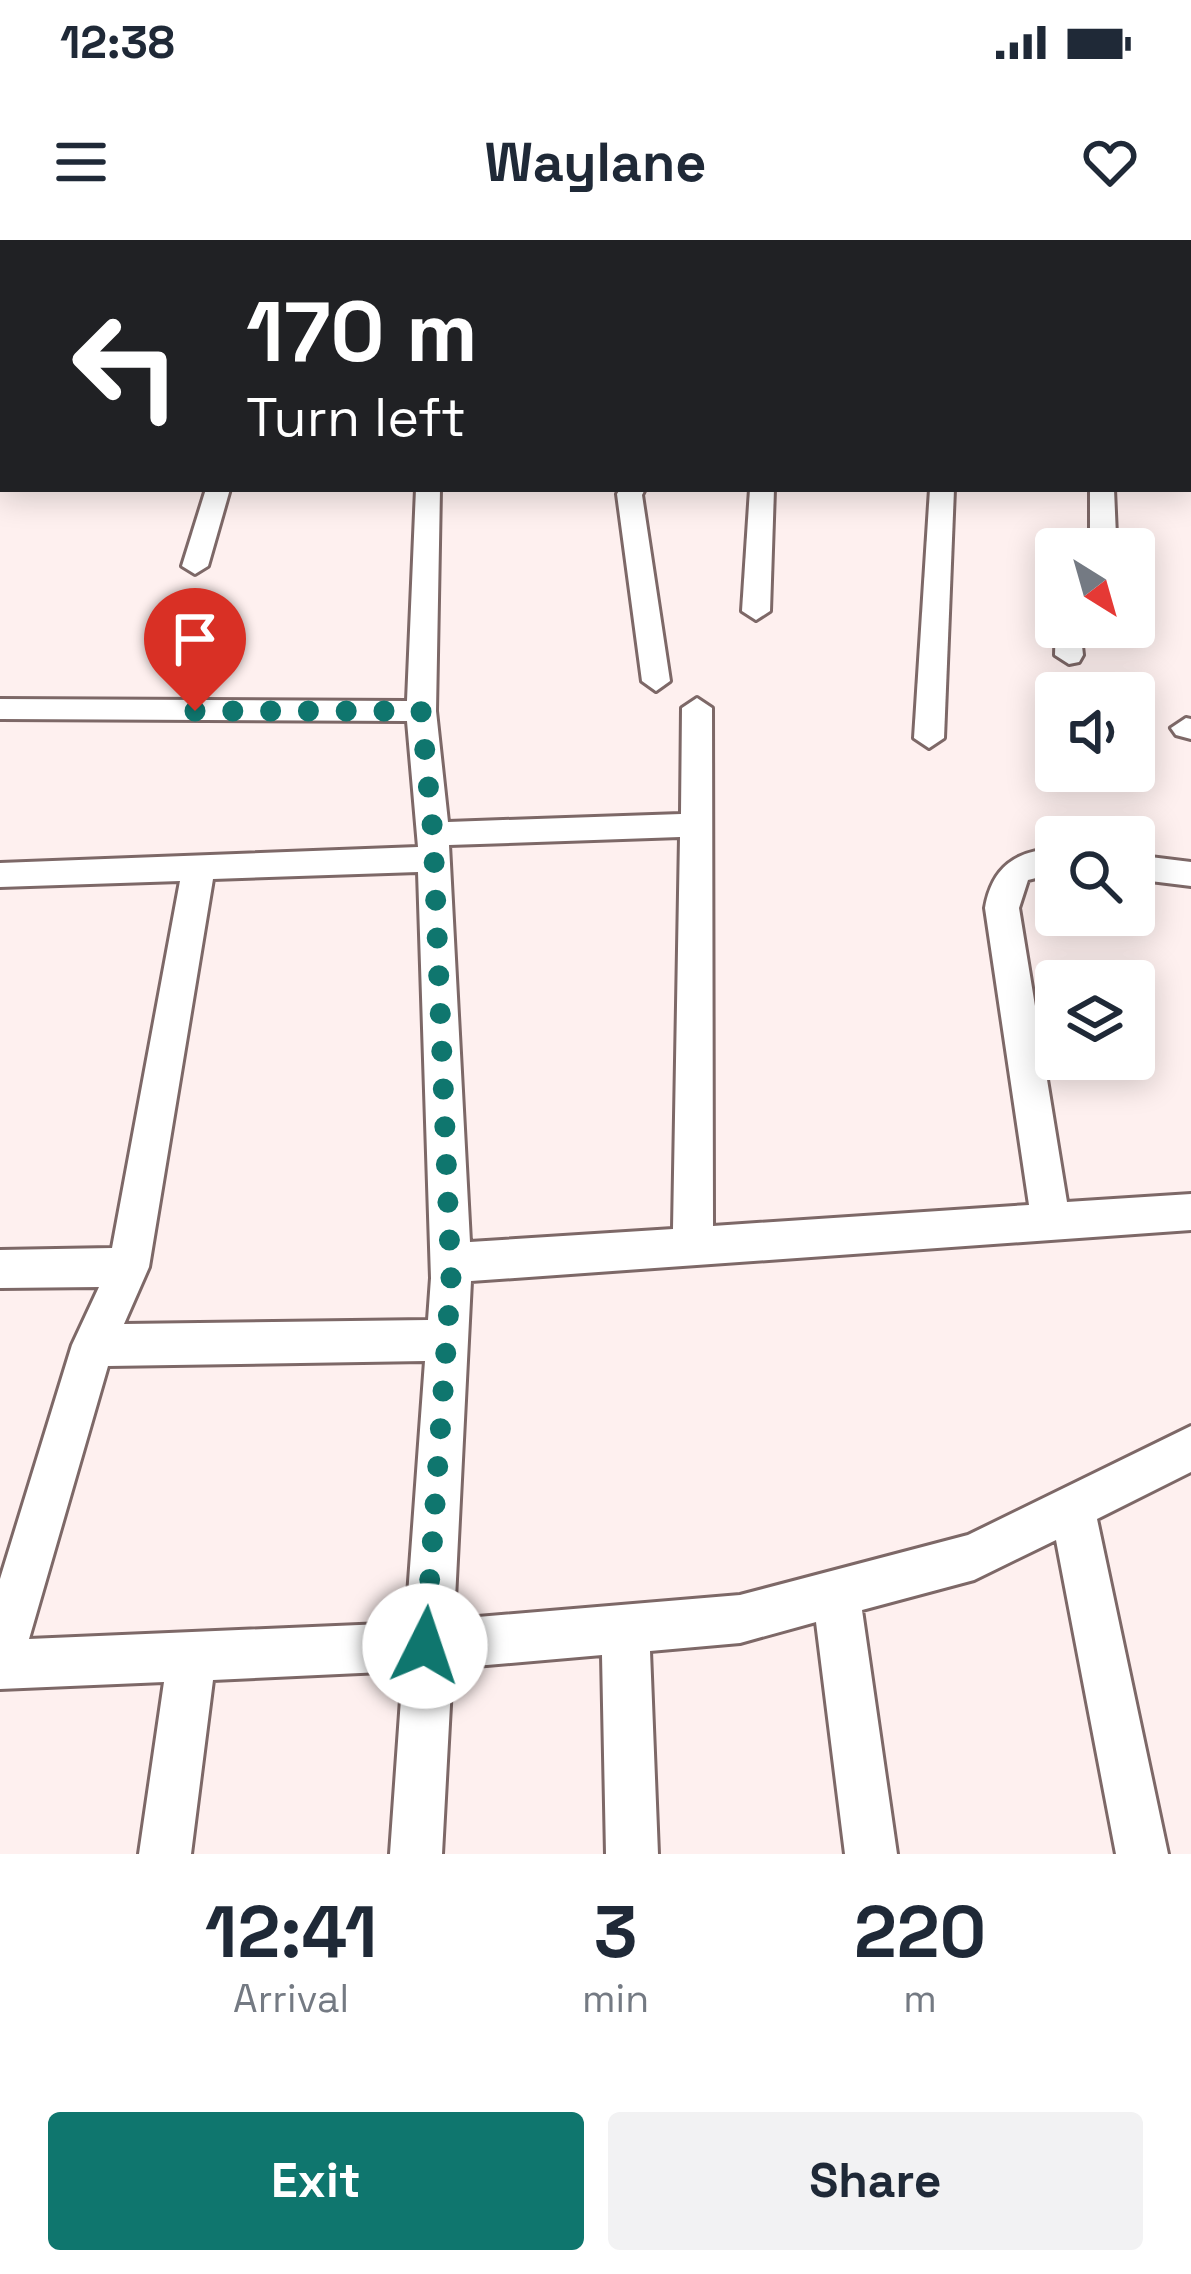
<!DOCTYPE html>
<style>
:root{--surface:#fff;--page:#f2f2f3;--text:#1f2937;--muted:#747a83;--accent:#0f766e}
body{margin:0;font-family:"Space Grotesk",sans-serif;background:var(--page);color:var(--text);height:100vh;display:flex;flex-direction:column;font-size:45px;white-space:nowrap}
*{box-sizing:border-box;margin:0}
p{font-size:39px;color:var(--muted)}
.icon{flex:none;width:66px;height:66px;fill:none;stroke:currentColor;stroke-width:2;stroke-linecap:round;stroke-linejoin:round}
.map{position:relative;height:1614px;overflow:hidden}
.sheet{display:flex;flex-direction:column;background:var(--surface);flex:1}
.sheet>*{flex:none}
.guide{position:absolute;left:0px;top:0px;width:1191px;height:252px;box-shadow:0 6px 30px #0003;background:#202124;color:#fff;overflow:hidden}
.needle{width:78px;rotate:143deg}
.tools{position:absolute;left:1035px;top:288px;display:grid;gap:24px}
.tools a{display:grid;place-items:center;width:120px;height:120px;border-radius:12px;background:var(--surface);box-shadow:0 6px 30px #0003;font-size:60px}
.pin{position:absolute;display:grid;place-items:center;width:102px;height:102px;color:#fff;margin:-123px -51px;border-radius:50% 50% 50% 0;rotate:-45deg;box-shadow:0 0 12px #0007}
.pin .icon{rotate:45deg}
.me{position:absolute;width:132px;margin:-66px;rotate:4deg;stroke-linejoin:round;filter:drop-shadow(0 0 9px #0008)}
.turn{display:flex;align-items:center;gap:42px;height:252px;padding:0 48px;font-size:54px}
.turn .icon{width:156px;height:156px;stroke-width:2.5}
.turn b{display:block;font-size:84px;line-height:102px}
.eta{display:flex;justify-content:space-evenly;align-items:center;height:204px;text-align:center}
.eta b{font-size:72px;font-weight:800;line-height:84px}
.button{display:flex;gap:24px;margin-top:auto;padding:24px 48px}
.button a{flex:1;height:138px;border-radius:12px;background:var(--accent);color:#fff;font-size:48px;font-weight:800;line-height:138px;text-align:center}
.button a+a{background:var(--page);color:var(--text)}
.status{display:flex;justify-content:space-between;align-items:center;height:84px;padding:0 60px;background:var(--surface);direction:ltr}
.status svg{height:33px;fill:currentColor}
header{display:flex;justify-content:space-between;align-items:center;height:156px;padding:0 48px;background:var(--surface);font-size:54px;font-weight:800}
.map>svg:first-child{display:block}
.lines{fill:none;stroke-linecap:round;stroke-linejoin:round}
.street-casing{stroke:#7d6867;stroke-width:6}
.street{fill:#fff;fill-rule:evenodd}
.rail-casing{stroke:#605655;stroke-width:9}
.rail{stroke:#fff;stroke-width:6;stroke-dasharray:16;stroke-linecap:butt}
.route{stroke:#0f766e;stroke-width:21;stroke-dasharray:0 37.8}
</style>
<div class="status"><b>12:38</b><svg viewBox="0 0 49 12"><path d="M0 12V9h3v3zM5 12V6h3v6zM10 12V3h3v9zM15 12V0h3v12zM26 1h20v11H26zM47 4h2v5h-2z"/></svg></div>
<header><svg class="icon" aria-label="menu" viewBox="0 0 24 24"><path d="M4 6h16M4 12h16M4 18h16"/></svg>Waylane<svg class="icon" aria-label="heart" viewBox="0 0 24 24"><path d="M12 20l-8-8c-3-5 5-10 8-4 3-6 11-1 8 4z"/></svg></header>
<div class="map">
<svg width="1191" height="1614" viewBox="0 0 1191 1614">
<rect width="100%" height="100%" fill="#fef0ef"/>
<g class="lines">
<defs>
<g id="street">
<path d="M0,0L12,3H3L0,15Z"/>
<path d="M207,0H230L205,3Z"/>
<path d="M391,0H515L513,3Z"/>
<rect x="733" y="0" width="20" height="3"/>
<rect x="1188" y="70" width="3" height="13"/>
<rect x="1188" y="112" width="3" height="14"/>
<path d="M3,115V130L0,131V116Z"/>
<path d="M3,194V209L0,210V195Z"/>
<rect x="0" y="234" width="3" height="14"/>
<path d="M206,249H230L208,326L195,334L182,326Z"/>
<path d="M416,249H440L436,471L448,582L681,574L682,468L697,458L712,468L713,986L1029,965L985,668C992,627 1016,610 1056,609V633L1028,640L1019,668L1067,962L1191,954V990L471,1041L454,1379L740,1355L968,1295L1191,1186V1232L1097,1279L1168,1614H1116L1056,1300L974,1340L862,1370L897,1614H845L816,1382L740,1403L650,1411L658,1614H606L602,1415L452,1428L442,1614H390L403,1431L213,1440L191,1614H139L164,1442L0,1449V1339L72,1105L99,1047L0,1048V1010L112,1008L180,641L0,647V623L418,607L407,481L0,479V459L407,461ZM680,597L673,989L470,1002L449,605ZM418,632L431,1038L428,1080L124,1084L149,1027L213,639ZM425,1121L406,1383L29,1399L108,1126Z"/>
<path d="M620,249H645L642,255L670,441L656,451L642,441L617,254Z"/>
<path d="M750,249H774L770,371L756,380L742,371Z"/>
<path d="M930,249H954L944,498L929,508L914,498Z"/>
<path d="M1090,249H1114L1116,296L1088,309H1056V316L1051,315L1047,309L1051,303L1090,292Z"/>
<path d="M1056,381V387H1080L1083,415L1079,422L1069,424L1055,415Z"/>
<path d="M1186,478L1191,479V499L1176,495L1171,488Z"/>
<path d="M1134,615L1191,622V646L1134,639Z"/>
</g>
</defs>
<use href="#street" class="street-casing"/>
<use href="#street" class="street"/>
<defs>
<path id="rail" d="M207,3L213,0"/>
</defs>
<use href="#rail" class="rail-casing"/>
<use href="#rail" class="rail"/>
</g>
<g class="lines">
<path class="route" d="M195,471H421L433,594L451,1039L425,1406"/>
</g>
</svg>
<div class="tools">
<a><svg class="needle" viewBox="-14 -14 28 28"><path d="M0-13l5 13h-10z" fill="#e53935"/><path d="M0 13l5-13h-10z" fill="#747a83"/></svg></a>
<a><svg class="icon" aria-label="sound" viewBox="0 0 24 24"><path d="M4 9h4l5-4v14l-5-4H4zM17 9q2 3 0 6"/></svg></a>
<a><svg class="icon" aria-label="search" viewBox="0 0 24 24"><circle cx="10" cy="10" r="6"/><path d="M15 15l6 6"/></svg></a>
<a><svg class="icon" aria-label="layers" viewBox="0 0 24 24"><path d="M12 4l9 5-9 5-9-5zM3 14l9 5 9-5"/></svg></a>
</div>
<div class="pin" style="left:195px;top:471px;background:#d93025"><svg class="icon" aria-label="arrive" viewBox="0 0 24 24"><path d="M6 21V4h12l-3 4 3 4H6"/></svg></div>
<svg class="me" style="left:425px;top:1406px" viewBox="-20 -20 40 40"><circle r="19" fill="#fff"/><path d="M0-13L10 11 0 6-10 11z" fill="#0f766e"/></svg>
<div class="guide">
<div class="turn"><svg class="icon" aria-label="left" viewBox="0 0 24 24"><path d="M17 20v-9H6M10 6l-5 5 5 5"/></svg><div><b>170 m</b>Turn left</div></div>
</div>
</div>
<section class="sheet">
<div class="eta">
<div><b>12:41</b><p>Arrival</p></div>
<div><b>3</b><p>min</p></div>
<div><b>220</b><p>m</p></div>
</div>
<div class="button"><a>Exit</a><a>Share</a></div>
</section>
